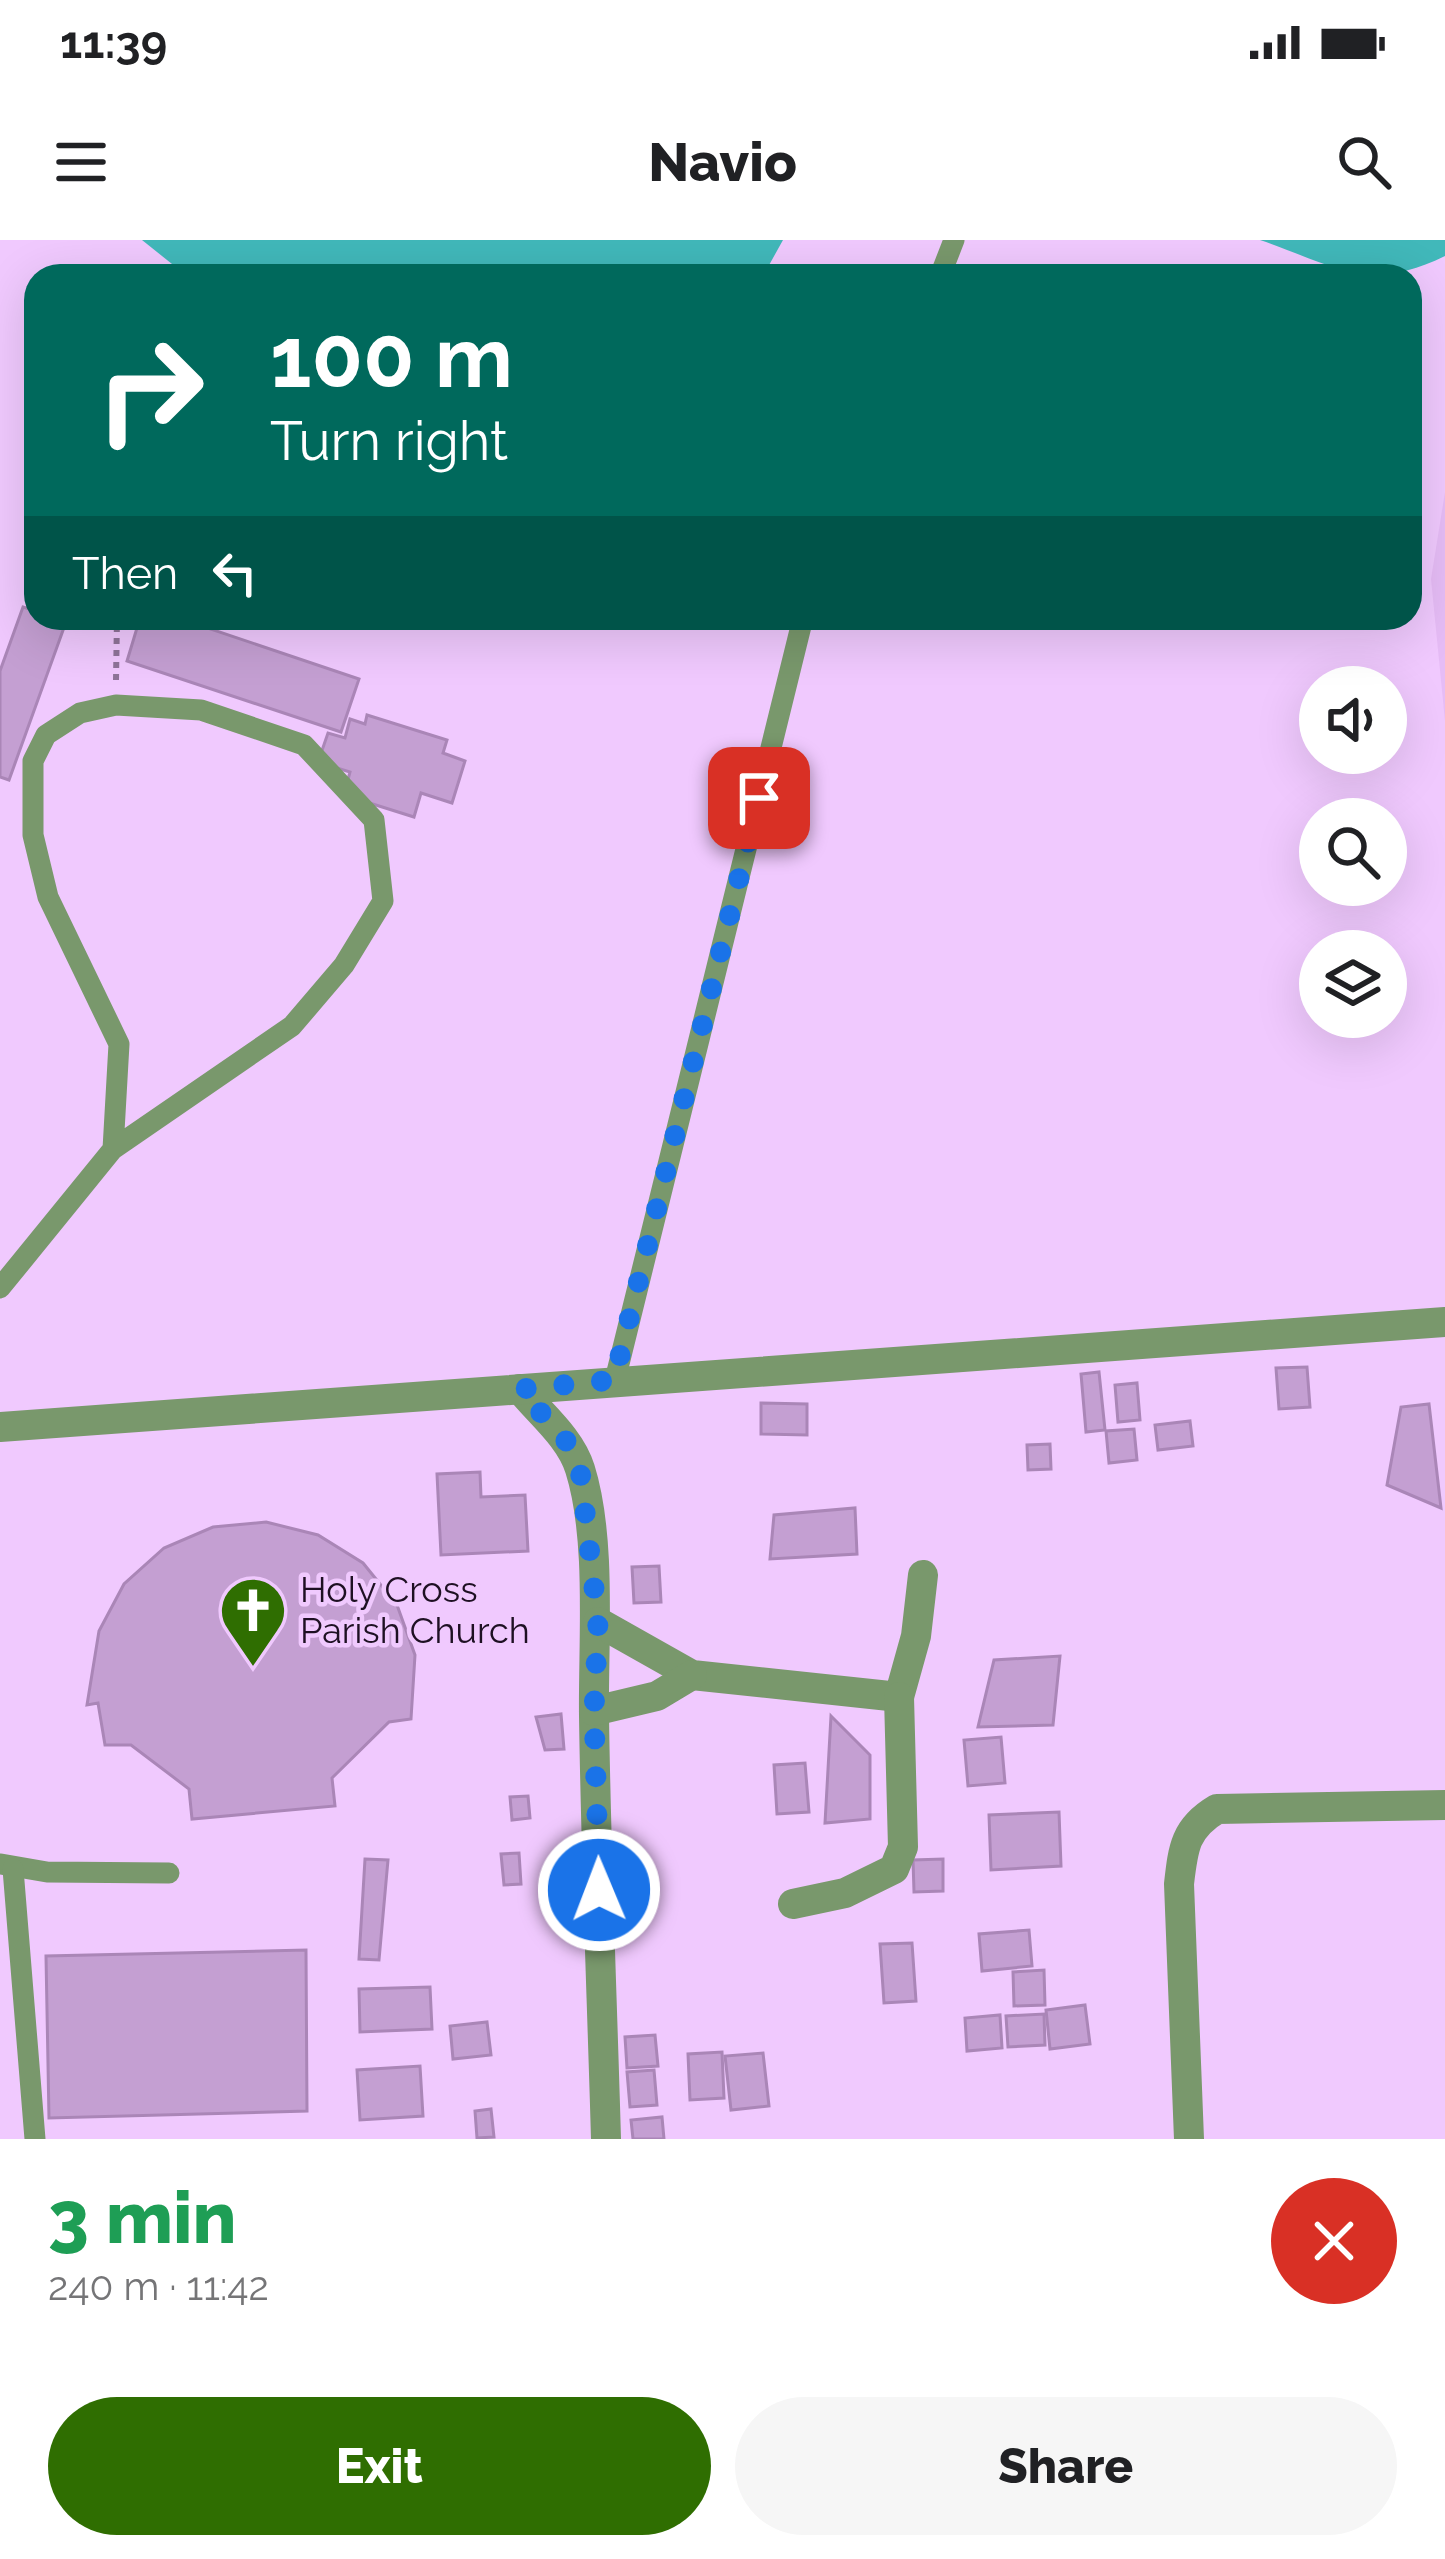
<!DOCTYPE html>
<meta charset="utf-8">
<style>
:root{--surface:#fff;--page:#f6f6f6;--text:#202124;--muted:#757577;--accent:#2f6e01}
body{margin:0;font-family:Raleway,sans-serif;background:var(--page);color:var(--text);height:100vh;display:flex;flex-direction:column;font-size:45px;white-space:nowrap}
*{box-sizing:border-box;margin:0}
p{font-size:39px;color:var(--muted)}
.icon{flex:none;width:66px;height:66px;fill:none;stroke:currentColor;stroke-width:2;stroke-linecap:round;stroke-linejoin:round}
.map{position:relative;height:1899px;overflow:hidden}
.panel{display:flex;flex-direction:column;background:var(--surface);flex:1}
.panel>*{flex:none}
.hud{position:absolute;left:24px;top:24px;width:1398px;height:366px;border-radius:36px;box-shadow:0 12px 48px #0002;background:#00695c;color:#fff;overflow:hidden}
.buttons{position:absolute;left:1299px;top:426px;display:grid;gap:24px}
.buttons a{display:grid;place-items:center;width:108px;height:108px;border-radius:50%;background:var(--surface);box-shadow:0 12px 48px #0002;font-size:60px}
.pin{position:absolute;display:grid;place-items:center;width:102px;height:102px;color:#fff;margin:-51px;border-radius:24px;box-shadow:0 6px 18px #0006}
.me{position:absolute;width:132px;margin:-66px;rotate:359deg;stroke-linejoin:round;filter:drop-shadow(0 0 9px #0008)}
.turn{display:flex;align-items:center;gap:42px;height:252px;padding:0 48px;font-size:54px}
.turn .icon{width:156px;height:156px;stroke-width:2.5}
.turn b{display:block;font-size:84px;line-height:102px}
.then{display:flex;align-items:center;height:114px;padding:0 48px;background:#0003;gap:24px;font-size:45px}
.round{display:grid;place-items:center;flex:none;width:126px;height:126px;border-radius:63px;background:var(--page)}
.headline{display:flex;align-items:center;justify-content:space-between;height:204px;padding:0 48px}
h1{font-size:72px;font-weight:800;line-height:90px;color:#1e9e55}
.action{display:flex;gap:24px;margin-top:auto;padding:24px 48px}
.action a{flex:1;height:138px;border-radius:72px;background:var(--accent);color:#fff;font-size:48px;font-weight:800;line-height:138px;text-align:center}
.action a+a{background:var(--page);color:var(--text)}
.status{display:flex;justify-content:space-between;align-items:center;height:84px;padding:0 60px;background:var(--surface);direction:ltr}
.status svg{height:33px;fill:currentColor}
header{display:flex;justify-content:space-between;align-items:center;height:156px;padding:0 48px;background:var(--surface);font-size:54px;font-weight:800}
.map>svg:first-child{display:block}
.built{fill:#e6bcf6}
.water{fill:#41b8ba}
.building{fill:#c49fd2;stroke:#aa86b7;stroke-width:3}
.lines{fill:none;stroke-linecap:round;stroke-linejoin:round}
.path{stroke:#8f7499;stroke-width:6;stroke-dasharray:6 6;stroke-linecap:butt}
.lane{stroke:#79986c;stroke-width:21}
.street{stroke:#79986c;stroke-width:30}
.route{stroke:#1a73e8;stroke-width:21;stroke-dasharray:0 37.8}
.labels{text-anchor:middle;stroke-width:9;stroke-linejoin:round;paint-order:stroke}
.poi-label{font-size:36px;fill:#1e1023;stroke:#f0c9fe;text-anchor:start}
</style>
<div class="status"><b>11:39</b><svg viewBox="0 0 49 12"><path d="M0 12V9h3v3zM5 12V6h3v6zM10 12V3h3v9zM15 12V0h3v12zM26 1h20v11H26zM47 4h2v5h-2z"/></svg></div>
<header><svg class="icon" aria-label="menu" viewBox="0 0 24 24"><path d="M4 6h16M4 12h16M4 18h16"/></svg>Navio<svg class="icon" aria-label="search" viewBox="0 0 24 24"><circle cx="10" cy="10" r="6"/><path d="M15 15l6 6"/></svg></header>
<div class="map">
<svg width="1445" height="1899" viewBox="0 0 1445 1899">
<rect width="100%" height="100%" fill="#f0c9fe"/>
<path class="built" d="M1445,252V481L1431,339Z"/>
<g class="water">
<path d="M142,0H783L763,36H349L324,30L322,36H187Z"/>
<path d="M1260,0H1445V16C1367,54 1336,26 1260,0Z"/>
</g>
<g class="building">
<path d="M23,367L36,371V378L66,382L9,540L0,537V431Z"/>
<path d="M140,378H178L359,439L341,492L127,421Z"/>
<path d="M367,475L447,500L443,513L465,521L452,563L421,553L414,577L344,555L350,532L318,522L328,493L345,498L350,479L365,484Z"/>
<path d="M1307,1127L1310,1167L1279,1169L1276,1128Z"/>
<path d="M1099,1132L1105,1190L1086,1192L1081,1134Z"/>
<path d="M1137,1143L1140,1180L1118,1182L1115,1145Z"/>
<path d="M761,1163L807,1164V1195L761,1194Z"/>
<path d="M1429,1164L1441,1268L1387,1245L1401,1167Z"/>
<path d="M1190,1181L1193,1206L1158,1210L1155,1185Z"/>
<path d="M1134,1189L1137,1220L1109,1223L1106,1191Z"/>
<path d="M1050,1204L1051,1229L1028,1230L1027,1205Z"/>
<path d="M480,1232L481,1257L525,1255L528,1311L441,1315L437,1234Z"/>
<path d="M855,1268L857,1314L770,1319L774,1275Z"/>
<path d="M266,1282L318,1295L363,1323L397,1365L415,1415L411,1479L389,1482L332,1538L335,1566L192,1579L189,1549L131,1505H105L98,1463L87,1465L99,1391L124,1344L164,1308L213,1287Z"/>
<path d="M659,1326L661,1362L634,1363L632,1327Z"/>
<path d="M1060,1416L1053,1485L978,1487L994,1420Z"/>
<path d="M561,1474L564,1509L545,1510L536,1477Z"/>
<path d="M831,1476L870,1515V1579L825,1583Z"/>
<path d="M1001,1497L1005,1543L968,1546L964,1500Z"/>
<path d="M805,1523L809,1572L777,1574L774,1525Z"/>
<path d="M528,1556L530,1578L512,1580L510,1557Z"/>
<path d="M1059,1572L1061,1626L991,1630L989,1575Z"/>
<path d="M519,1613L521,1644L504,1645L501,1614Z"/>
<path d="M365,1619L388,1620L379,1720L359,1719Z"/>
<path d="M943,1619V1651L914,1652L913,1620Z"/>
<path d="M1029,1690L1032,1726L982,1731L979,1694Z"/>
<path d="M912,1703L916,1761L884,1763L880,1704Z"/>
<path d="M306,1710L307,1871L49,1878L46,1716Z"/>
<path d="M1044,1730L1045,1765L1014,1766L1013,1732Z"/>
<path d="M430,1747L432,1789L360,1792L359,1749Z"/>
<path d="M1085,1765L1090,1804L1050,1809L1046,1770Z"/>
<path d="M1044,1774L1045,1805L1008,1807L1006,1776Z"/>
<path d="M1000,1775L1002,1808L967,1811L965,1778Z"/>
<path d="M487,1782L491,1815L453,1819L450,1786Z"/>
<path d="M655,1795L658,1826L627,1828L625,1797Z"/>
<path d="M722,1812L724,1858L690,1860L688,1814Z"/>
<path d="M763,1813L769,1866L731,1870L725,1816Z"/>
<path d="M420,1826L423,1876L360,1880L357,1830Z"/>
<path d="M654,1830L657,1865L630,1867L627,1832Z"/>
<path d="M491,1869L494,1897L477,1898L475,1871Z"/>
<path d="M662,1877L664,1899H633L631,1880Z"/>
</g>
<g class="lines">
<path class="path" d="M116,440L117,378"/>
<g class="lane">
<path d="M940,36L954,0"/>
<path d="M0,1048L113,909L119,804L48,657L33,595V521L46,495L80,473L116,465L201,470L304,505L374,580L383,661L344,725L292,786L113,909"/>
<path d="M615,1140L803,378"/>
<path d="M1,1624L47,1632L169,1633"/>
<path d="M13,1629L35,1899"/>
</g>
<g class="street">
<path d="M520,1149C540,1174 570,1197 580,1229C602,1299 593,1403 594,1476C596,1617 602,1758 606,1899"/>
<path d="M0,1187L1445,1082"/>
<path d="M598,1382L692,1435L899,1457L916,1396L923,1335"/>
<path d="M594,1471L657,1456L692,1435"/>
<path d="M793,1664L845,1653L894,1629L903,1607L899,1457"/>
<path d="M1189,1899L1179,1644C1183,1608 1185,1588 1217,1569L1445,1565"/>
</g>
</g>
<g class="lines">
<path class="route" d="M599,1650L594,1471L598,1382L580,1229L566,1201L520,1149L614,1140L759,558"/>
</g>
<defs>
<symbol id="church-pin" viewBox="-11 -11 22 30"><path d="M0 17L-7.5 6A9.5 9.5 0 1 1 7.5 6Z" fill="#2f6e01" stroke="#f0c9fe"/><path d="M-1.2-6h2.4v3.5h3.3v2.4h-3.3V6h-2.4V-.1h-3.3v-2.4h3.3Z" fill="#fff"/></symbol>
</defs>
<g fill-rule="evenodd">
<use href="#church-pin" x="215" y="1332" width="76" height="104"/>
</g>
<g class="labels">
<g class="poi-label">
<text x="300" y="1362">Holy Cross<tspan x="300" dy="41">Parish Church</tspan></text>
</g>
</g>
</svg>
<div class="buttons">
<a><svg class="icon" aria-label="sound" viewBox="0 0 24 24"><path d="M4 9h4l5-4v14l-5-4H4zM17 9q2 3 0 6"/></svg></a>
<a><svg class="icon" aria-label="search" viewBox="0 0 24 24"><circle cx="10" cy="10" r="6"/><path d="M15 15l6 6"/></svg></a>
<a><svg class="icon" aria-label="layers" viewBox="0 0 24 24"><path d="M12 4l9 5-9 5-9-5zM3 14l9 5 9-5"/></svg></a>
</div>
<div class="pin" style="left:759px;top:558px;background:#d93025"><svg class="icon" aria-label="arrive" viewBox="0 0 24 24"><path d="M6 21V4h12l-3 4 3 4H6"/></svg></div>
<svg class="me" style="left:599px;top:1650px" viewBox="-20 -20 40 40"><circle r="17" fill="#1a73e8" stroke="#fff" stroke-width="3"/><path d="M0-11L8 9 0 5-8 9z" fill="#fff"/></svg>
<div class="hud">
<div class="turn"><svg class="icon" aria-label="right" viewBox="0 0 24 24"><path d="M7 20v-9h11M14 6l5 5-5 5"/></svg><div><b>100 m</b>Turn right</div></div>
<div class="then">Then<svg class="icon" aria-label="left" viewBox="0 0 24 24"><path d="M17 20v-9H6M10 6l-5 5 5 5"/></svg></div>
</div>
</div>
<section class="panel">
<div class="headline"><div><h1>3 min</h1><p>240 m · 11:42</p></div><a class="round" style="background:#d93025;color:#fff"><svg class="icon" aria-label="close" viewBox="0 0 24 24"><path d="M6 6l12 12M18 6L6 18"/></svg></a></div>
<div class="action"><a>Exit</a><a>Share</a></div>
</section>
